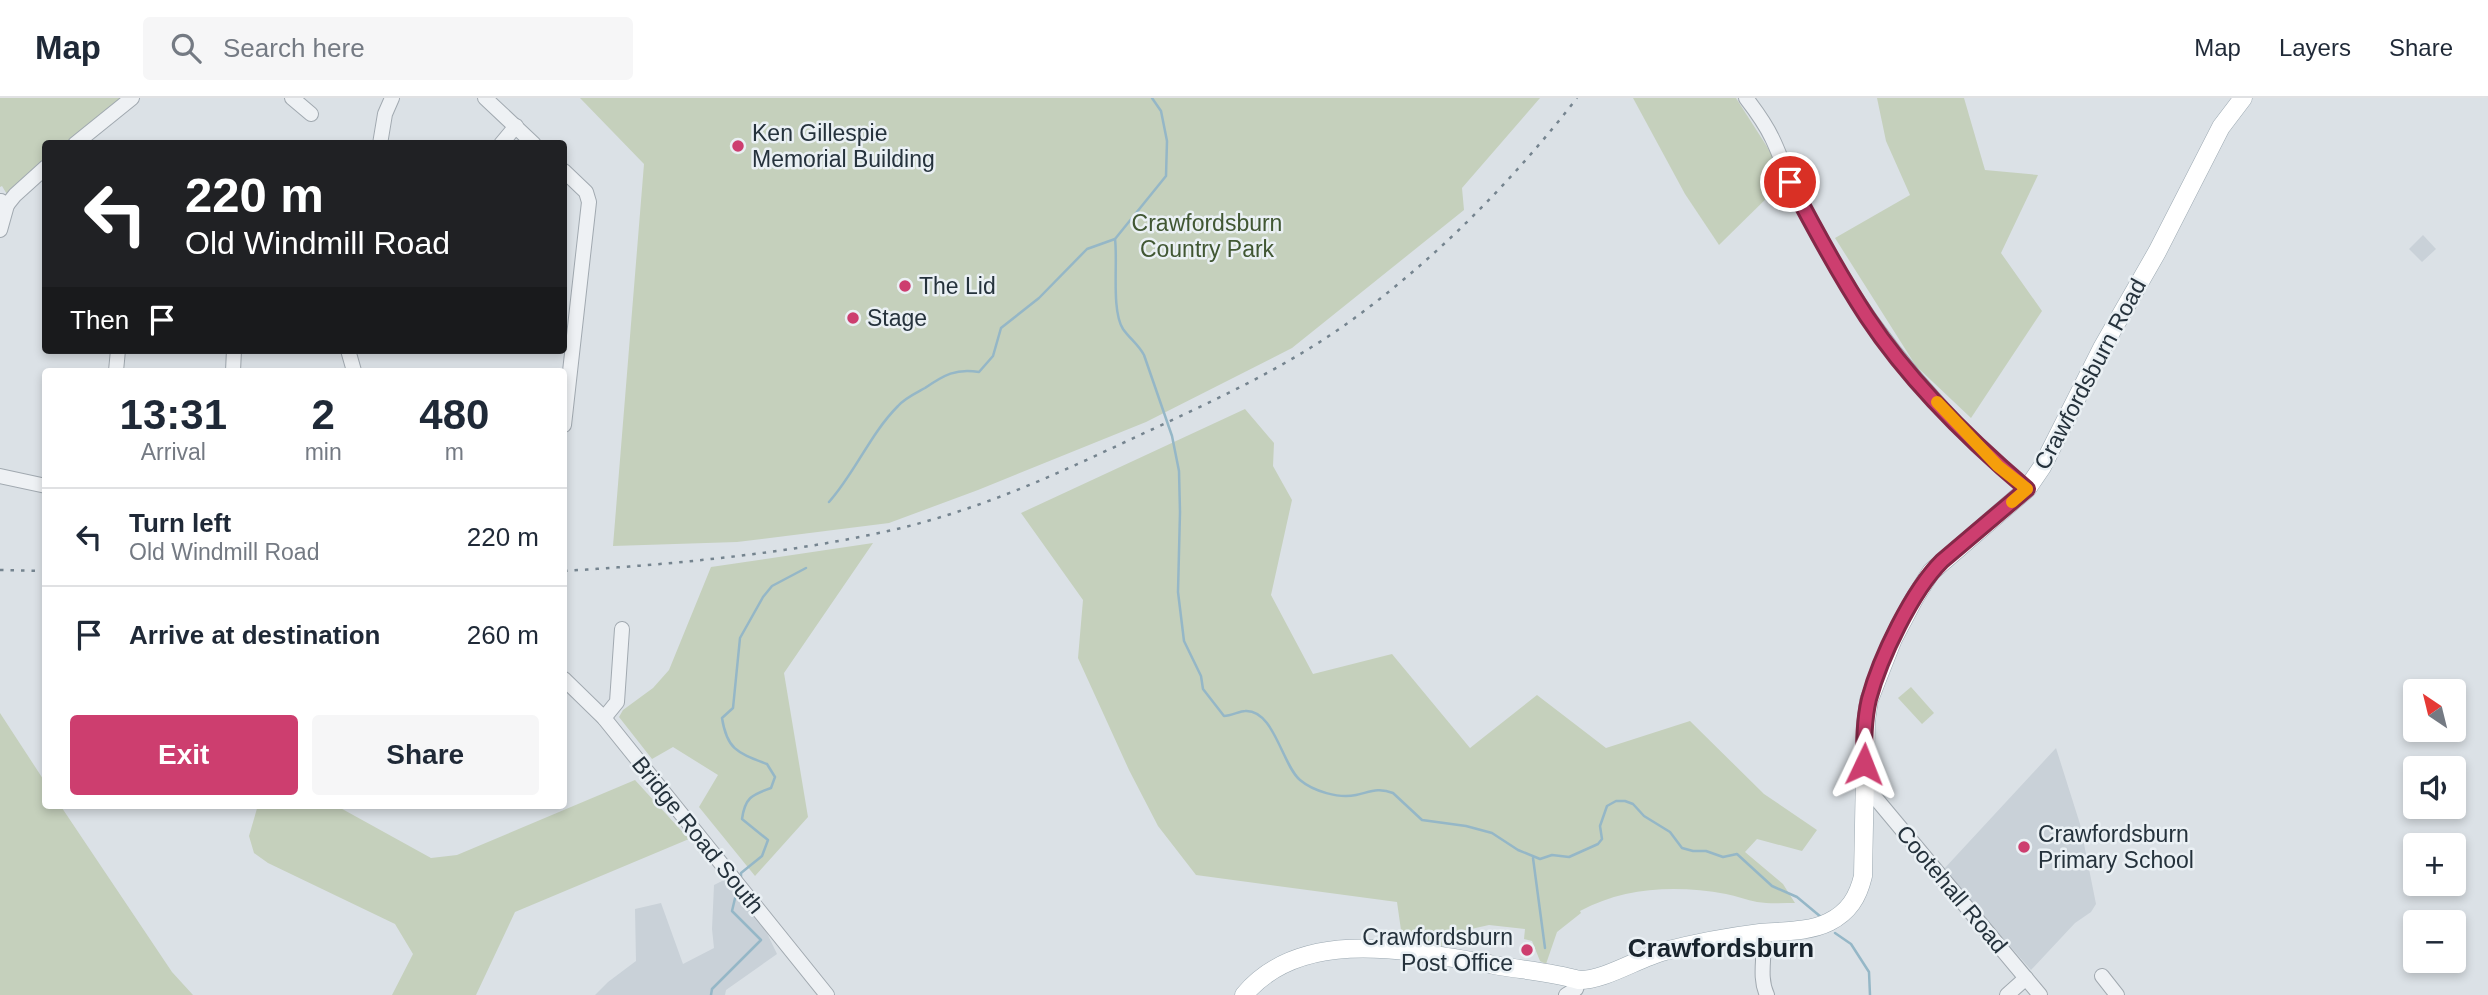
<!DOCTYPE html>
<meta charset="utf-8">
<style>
:root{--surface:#fff;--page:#f6f6f7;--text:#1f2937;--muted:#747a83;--line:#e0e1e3;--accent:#cd3e6f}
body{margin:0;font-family:Arial,sans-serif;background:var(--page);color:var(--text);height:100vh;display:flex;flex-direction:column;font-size:26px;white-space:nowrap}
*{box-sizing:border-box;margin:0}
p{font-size:23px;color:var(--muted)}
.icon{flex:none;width:38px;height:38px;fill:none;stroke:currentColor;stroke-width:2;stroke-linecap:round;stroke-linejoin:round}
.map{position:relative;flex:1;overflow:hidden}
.drawer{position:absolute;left:42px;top:270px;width:525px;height:441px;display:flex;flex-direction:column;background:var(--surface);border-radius:7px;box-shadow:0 4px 10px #0003}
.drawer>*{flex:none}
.banner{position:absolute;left:42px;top:42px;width:525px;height:214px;border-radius:7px;box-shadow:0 4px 10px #0003;background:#202124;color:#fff;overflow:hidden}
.needle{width:46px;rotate:325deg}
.controls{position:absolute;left:2403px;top:581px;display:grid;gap:14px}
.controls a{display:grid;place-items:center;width:63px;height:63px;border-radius:7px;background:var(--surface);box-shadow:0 4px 10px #0003;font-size:35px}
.pin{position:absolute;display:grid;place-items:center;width:60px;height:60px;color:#fff;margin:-30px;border:4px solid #fff;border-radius:50%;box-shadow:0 2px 7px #0007}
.me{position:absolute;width:77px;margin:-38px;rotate:2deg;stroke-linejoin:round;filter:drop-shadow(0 0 5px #0008)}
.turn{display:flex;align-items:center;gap:24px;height:147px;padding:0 28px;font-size:32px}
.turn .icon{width:91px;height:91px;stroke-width:2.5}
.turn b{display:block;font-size:49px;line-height:60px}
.then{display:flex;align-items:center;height:66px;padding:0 28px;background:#0003;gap:14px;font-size:26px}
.eta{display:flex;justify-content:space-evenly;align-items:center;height:119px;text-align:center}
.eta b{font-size:42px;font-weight:600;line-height:49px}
.primary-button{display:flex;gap:14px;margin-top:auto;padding:14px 28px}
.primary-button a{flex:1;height:80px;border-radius:7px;background:var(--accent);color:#fff;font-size:28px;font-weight:600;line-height:80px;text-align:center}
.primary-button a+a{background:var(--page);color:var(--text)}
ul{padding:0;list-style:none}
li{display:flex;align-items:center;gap:21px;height:98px;padding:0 28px;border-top:2px solid var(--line)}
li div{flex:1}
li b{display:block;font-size:26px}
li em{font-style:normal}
header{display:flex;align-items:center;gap:42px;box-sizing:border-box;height:98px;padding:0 35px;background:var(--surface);border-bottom:2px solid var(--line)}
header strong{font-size:33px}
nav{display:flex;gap:38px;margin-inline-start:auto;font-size:24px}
.search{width:490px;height:63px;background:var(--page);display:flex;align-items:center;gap:18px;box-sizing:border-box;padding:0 24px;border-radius:7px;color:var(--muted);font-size:26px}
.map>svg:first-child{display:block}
.built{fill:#c9d1d8}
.green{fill:#c5d0bc}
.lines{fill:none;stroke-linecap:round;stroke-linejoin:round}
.stream{stroke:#95b7c7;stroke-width:2.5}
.minor-casing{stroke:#a1a9b0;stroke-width:16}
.major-casing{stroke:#9ba8b1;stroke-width:19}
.minor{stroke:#eef1f4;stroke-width:14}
.major{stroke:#fff;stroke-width:18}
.rail{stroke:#75848f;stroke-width:2.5;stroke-dasharray:3.5 7;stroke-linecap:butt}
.route-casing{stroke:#852848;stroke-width:18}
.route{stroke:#cd3e6f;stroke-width:12}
.slow{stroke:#f59e0b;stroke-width:12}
.poi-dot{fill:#cd3e6f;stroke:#eaf0f4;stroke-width:2.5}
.labels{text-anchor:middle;stroke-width:5;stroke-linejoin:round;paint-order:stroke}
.poi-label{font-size:23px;fill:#25323c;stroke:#eaf0f4;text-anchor:start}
.park-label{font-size:23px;fill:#415733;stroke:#eaf0f4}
.street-label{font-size:23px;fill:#25323c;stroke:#eaf0f4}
.quarter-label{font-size:26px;font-weight:bold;fill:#18232c;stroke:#eaf0f4}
</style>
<header>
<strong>Map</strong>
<div class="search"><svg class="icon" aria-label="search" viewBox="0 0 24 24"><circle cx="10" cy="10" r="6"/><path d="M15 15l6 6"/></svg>Search here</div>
<nav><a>Map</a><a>Layers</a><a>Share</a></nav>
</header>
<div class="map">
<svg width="2488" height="897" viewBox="0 0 2488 897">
<rect width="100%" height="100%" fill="#dbe1e6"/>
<g class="built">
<path d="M2423,137L2436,151L2422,164L2409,151Z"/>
<path d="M2056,650L2080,726L2096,806L2091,814L2075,825L2031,872L1943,772Z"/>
<path d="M724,782L765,831L777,856L726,892L725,897H595L608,884L636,863L635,811L661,805L683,866L714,850L712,831L714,787Z"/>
</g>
<g class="green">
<path d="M0,0H124L66,45L46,46L45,64L8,98L2,88L0,89Z"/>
<path d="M580,0H1540L1462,90L1464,112L1292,250L1146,324L978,392L889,425L737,444L613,448L644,66Z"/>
<path d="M1633,0H1736L1787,80L1719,147L1685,96Z"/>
<path d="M1877,0H1964L1985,72L2038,77L2001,155L2042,213L1971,320L1916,268L1835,140L1910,97L1886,43Z"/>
<path d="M1245,311L1274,345L1273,368L1292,402L1271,497L1313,576L1392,556L1470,650L1537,597L1606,650L1690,623L1764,696L1817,732L1802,753L1757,741L1745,754L1783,786L1795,805C1782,805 1769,806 1757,804C1747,802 1736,798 1726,796C1676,787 1625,789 1580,813L1581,815L1557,834L1546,866L1540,863L1532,843L1524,841L1525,831L1489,827L1444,837L1441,852L1403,846L1397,804L1196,777L1158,728L1129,672L1078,560L1083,502L1021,415Z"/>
<path d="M873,445L784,575L808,719L755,778L699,709L718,677L673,649L652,661L619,619L623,612L653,590L669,572L711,469Z"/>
<path d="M1911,589L1934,615L1922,626L1898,600Z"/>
<path d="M0,615L45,684L46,707H60L172,874L193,897H0Z"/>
<path d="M635,682L689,741L515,814L476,897H392L413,856L395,826L268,765L254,755L249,738L258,707H335L431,760L457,757Z"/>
</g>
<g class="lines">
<g class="stream">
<path d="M1115,141C1118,164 1111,212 1123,231C1130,241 1138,246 1144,257L1172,338L1179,373L1180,414L1178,494L1184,543L1201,578L1203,591L1224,618C1231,618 1240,613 1245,613C1274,611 1282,667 1300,682C1313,693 1339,701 1356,697C1370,694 1378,689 1393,695L1422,722L1466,728L1492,735L1518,752L1540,761L1552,757L1569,759L1598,746L1602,741L1600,728L1607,708L1616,703H1625L1633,706L1644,718L1670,734L1682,750L1693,753H1706L1723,759L1737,756L1772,788L1797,799L1821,819"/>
<path d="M829,404C855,375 870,336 898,308C905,300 916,295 925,290C944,277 956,270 979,274L993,258L1001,230L1039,200L1087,151L1115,141L1166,78L1167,43L1161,13L1152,0"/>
<path d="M1533,760L1545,850"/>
<path d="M741,779V775L762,758L768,742L742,721C745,700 751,697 771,690L775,679L767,666C738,655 727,652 722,620L733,610L740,540L763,499L772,488L806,470"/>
<path d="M1835,835L1851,846L1869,874L1870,897"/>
<path d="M711,897L712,891L761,842L732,813L737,792"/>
</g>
<defs>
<g id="minor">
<path d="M292,0L311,16"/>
<path d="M485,0L534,46"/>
<path d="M1746,0C1756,13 1765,25 1772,40C1779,54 1784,70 1791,84C1802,108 1815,133 1828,155C1880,246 1947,323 2027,391"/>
<path d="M75,46L132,0"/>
<path d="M380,46L385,16L392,0"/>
<path d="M501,46L516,28"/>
<path d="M564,73L586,94L589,104L564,327"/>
<path d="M7,107L15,97L46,69"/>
<path d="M0,132L7,107L1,103"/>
<path d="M348,252L354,273"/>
<path d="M116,273L118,252"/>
<path d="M233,273L234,252"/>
<path d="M0,378L46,388"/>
<path d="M564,581L604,620L827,897"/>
<path d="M604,620L617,604L622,531"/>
<path d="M1863,685L2040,897"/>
<path d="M1763,835C1766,856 1758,878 1767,897"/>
<path d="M2102,878L2117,897"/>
<path d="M1566,897L1576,891L1579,882"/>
<path d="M2007,897L2026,880"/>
</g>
<path id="major" d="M1244,897C1303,826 1416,854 1494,867C1522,872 1552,874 1579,882C1606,882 1638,860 1665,853C1696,845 1728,839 1760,835C1782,833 1809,834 1829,824C1849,814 1858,799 1863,778L1866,623L1869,602L1893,541L1914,501L1931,474L2027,391L2042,369L2102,250L2157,154L2221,29L2243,0"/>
</defs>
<use href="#minor" class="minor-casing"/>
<use href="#major" class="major-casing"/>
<use href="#minor" class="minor"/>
<use href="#major" class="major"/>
<g class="rail">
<path d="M0,472L46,473"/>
<path d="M564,473C676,466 788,456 897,431C977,412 1051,379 1125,344C1200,309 1277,275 1345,227C1433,164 1511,85 1577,0"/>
</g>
</g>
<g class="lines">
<defs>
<path id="route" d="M1790,84C1814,130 1838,175 1867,219C1910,284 1968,341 2027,391L1942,463C1912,493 1880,560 1869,601C1864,622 1864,645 1864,666"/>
</defs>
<use href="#route" class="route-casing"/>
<use href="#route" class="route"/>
<path class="slow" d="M1937,304L1998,368L2027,391L2012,404"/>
</g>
<g class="poi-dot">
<circle cx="738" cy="48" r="7"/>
<circle cx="905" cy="188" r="7"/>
<circle cx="853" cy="220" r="7"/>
<circle cx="2024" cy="749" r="7"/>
<circle cx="1527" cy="852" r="7"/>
</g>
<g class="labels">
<g class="poi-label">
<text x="752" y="43">Ken Gillespie<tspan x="752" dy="26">Memorial Building</tspan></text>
<text x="919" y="196">The Lid</text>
<text x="867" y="228">Stage</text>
<text x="2038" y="744">Crawfordsburn<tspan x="2038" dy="26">Primary School</tspan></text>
<text x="1513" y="847" text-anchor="end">Crawfordsburn<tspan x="1513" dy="26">Post Office</tspan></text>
</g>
<g class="park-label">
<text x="1207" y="133">Crawfordsburn<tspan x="1207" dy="26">Country Park</tspan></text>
</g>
<g class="street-label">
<text transform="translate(2090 276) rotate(-62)" y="8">Crawfordsburn Road</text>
<text transform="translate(698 737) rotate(51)" y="8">Bridge Road South</text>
<text transform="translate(1952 791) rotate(50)" y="8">Cootehall Road</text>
</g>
<g class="quarter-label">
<text x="1721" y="859">Crawfordsburn</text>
</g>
</g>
</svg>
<div class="controls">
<a><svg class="needle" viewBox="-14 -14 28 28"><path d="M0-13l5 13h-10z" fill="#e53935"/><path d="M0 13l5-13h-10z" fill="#747a83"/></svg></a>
<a><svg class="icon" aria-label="sound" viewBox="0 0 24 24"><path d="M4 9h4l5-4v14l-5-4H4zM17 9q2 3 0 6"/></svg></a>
<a>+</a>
<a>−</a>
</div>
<div class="pin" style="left:1790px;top:84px;background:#d93025"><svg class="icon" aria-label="arrive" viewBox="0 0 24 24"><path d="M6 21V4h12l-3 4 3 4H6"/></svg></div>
<svg class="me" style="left:1864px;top:666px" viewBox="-20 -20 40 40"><path d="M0-17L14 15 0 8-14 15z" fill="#cd3e6f" stroke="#fff" stroke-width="4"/></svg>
<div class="banner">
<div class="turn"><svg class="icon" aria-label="left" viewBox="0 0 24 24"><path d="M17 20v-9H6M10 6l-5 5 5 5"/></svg><div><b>220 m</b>Old Windmill Road</div></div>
<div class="then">Then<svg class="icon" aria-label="arrive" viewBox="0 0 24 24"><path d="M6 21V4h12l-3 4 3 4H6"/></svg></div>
</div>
<section class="drawer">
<div class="eta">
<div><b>13:31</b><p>Arrival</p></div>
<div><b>2</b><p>min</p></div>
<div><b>480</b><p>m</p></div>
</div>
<ul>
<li><svg class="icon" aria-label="left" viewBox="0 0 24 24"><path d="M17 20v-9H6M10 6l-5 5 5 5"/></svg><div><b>Turn left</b><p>Old Windmill Road</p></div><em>220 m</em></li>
<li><svg class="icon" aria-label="arrive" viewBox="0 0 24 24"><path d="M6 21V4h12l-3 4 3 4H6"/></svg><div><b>Arrive at destination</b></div><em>260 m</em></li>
</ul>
<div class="primary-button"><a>Exit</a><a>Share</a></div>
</section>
</div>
